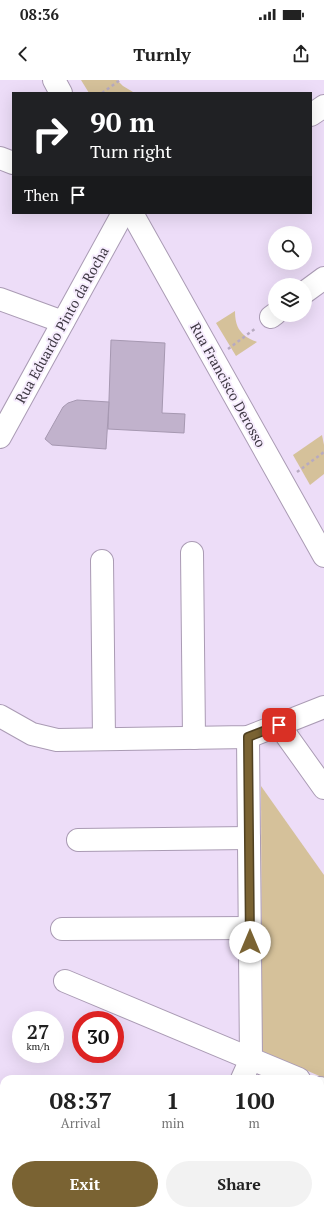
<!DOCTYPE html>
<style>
:root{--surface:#fff;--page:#f2f2f2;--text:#222;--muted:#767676;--accent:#7a6333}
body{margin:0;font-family:"PT Serif",serif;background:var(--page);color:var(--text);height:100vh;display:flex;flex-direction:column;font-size:15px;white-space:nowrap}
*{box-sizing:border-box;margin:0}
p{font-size:13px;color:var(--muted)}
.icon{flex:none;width:22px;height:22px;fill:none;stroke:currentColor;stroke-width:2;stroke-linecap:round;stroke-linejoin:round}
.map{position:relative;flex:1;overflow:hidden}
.side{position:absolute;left:0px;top:995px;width:324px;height:140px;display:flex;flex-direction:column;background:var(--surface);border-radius:12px 12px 0 0;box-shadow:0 4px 16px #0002}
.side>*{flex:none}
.hud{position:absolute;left:12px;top:12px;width:300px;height:122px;border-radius:0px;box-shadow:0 4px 16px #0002;background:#202124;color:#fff;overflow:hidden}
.fabs{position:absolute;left:268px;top:146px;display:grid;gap:8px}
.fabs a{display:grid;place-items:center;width:44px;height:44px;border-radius:50%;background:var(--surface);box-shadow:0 4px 16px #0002;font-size:20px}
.speed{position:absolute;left:12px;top:931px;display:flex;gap:8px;font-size:20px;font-weight:700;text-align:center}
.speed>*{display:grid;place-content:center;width:52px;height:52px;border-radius:50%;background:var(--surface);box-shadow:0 4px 16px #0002;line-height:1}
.speed small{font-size:10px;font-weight:400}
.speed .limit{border:6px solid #d22;background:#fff;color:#111}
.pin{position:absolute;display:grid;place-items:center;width:34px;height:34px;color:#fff;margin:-17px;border-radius:8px;box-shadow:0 2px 6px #0006}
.me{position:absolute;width:44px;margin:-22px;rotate:0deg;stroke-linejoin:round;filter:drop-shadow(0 0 3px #0008)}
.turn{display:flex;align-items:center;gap:14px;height:84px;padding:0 12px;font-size:18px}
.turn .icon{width:52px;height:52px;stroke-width:2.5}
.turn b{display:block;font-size:28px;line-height:34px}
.then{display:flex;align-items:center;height:38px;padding:0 12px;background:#0003;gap:8px;font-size:15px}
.eta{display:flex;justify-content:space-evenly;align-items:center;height:68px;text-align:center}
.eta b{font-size:24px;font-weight:600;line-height:28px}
.primary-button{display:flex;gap:8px;margin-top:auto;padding:8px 12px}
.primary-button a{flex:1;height:46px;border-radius:24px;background:var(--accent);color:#fff;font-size:16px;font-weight:600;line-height:46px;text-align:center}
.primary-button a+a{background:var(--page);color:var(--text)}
.status{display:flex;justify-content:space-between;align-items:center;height:28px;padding:0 20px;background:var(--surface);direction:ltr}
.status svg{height:11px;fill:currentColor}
header{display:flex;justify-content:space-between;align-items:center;height:52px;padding:0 12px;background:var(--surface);font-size:18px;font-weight:600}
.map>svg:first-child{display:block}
.green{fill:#d5c19a}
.building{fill:#c1b2cc;stroke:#a698b1}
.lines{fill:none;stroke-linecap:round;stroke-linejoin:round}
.minor-casing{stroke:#aa9bb4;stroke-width:24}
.major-casing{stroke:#aa9bb4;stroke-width:24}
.path{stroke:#b7aac0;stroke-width:2.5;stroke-dasharray:3 3;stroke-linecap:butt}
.minor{stroke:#fff;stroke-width:22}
.major{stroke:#fff;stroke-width:22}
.route-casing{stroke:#4f4021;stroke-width:10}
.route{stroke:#7a6333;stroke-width:7}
.labels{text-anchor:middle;stroke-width:4;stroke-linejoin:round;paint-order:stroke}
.street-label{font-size:14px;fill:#3e3843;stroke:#f7edfe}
</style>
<div class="status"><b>08:36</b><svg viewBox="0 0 49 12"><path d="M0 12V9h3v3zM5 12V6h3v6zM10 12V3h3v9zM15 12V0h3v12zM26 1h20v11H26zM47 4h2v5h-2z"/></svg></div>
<header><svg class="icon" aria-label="back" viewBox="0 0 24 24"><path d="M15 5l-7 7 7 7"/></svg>Turnly<svg class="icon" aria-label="share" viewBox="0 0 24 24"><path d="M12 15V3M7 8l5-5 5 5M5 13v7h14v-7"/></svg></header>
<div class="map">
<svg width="324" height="1135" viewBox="0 0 324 1135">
<rect width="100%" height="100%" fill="#edddf8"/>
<g class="green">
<path d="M81,0H117L123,6L133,12L89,13Z"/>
<path d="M235,231C235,248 241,256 257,262L236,276L216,243Z"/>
<path d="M322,355L324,365V394L310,405L293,375Z"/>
<path d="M261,706L324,795V998L262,971Z"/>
</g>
<g class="building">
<path d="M111,260L165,263L162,333L185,334L184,353L108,349Z"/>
<path d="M77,320L109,322L106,369L52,365L45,359L63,327L68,323Z"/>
</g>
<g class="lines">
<defs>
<g id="minor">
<path d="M311,35L324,26"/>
<path d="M0,78L13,83"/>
<path d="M305,212L324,198"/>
<path d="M0,219L63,242"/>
<path d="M271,237L275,234"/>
<path d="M192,473L194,658"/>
<path d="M102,481L104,659"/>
<path d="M0,636L32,654L57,660L248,657L324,627"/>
<path d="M279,645L324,708"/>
<path d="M78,760L249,758"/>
<path d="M62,849L250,848"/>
<path d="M65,901L299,999"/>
<path d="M242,999L251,979L248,657"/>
<path d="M320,1008L324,1009"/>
<path d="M184,1135L186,1131"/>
</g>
<g id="major">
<path d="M54,0L61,13"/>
<path d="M132,133L324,476"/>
<path d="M0,357L123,133"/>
</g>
</defs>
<use href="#minor" class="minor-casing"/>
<use href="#major" class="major-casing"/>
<g class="path">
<path d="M102,13L120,0"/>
<path d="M228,269L256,248"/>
<path d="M297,392L324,372"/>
</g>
<use href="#minor" class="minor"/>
<use href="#major" class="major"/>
</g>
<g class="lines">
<defs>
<path id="route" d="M250,862L248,657L279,645"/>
</defs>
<use href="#route" class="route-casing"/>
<use href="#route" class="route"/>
</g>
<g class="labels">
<g class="street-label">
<text transform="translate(62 245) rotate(-61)" y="5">Rua Eduardo Pinto da Rocha</text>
<text transform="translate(228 305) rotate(61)" y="5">Rua Francisco Derosso</text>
</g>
</g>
</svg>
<div class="fabs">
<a><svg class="icon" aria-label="search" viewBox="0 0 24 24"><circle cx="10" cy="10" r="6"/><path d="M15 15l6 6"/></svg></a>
<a><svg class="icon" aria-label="layers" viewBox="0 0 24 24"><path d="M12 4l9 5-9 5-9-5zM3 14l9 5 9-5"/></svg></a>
</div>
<div class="speed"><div>27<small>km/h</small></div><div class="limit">30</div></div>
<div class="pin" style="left:279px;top:645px;background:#d93025"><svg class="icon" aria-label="arrive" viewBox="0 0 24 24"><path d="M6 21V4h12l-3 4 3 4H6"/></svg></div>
<svg class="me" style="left:250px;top:862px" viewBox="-20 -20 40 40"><circle r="19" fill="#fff"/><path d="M0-13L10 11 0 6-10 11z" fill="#7a6333"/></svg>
<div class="hud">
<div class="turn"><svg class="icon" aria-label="right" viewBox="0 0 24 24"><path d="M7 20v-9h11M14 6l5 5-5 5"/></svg><div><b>90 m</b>Turn right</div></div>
<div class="then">Then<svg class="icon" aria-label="arrive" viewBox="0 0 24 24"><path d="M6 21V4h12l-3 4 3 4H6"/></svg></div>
</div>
<section class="side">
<div class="eta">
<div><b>08:37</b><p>Arrival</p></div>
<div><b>1</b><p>min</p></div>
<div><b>100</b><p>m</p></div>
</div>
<div class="primary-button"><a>Exit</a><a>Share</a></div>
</section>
</div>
